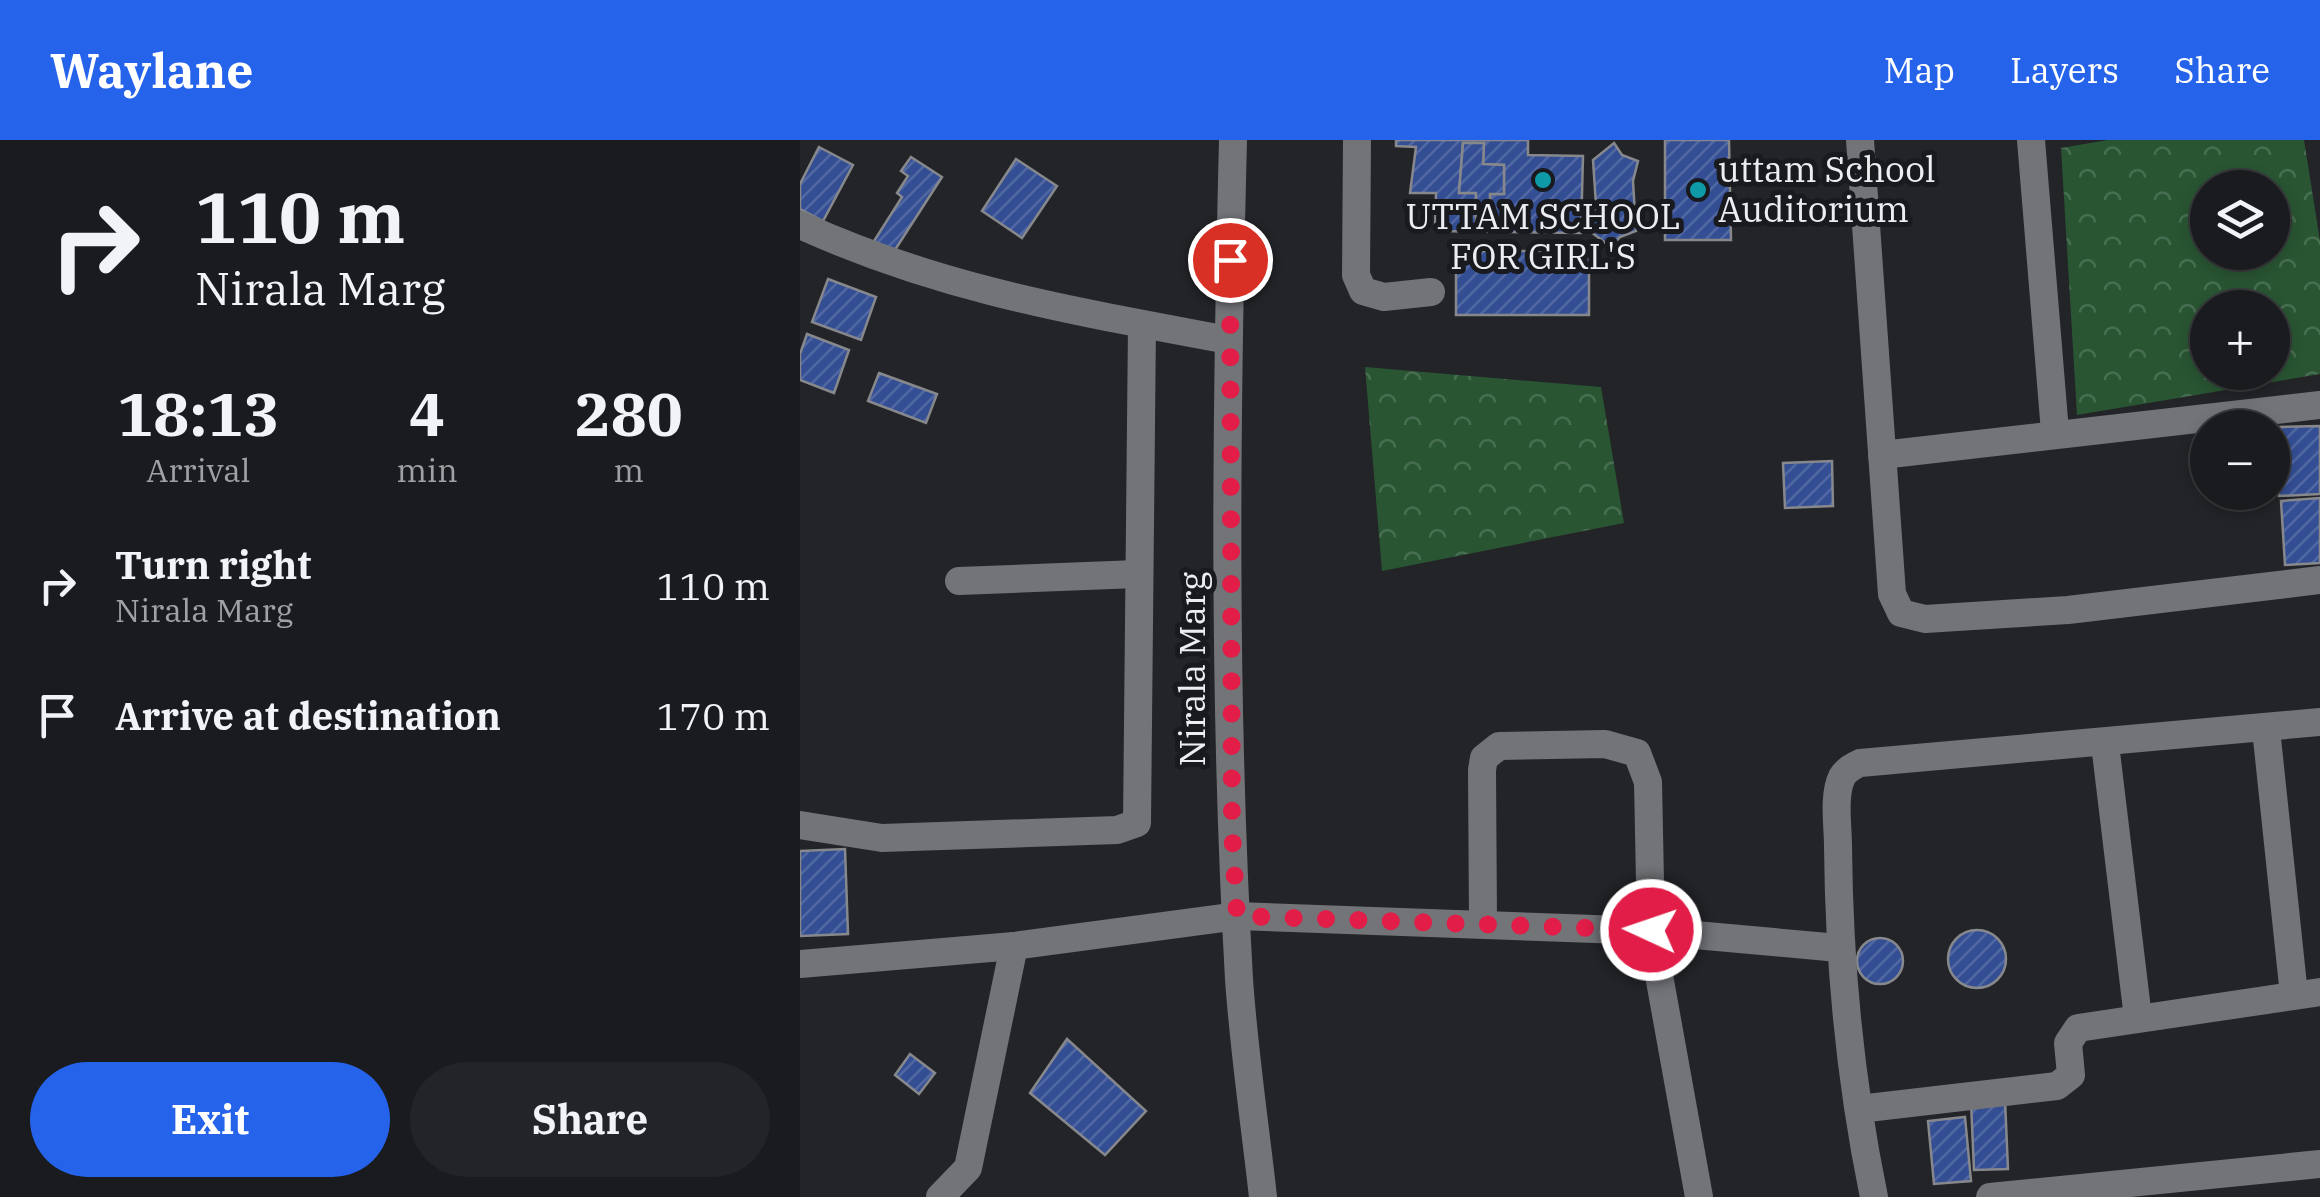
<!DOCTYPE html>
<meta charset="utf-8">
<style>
:root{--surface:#1a1b1e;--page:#232427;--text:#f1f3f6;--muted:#9fa1a4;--line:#38393c;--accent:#2563eb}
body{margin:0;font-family:"IBM Plex Serif",serif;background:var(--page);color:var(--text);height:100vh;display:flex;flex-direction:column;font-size:38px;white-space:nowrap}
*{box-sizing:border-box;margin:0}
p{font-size:32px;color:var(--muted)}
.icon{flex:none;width:55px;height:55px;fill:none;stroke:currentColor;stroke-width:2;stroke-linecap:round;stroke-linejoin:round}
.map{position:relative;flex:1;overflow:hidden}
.side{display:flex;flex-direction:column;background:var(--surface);width:800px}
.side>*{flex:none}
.top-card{background:#1a1b1e;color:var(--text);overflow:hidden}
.controls{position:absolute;left:1390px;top:30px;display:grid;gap:20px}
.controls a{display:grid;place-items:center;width:100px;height:100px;border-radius:50%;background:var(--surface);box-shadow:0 5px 15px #0003,0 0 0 2px var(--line);font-size:50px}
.pin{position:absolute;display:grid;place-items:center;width:85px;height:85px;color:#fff;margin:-42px;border:5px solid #fff;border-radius:50%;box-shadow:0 2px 10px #0007}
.me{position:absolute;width:110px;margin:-55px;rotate:273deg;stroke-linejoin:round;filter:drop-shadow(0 0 8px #0008)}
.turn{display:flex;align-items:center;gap:35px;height:210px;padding:0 30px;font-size:45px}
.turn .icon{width:130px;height:130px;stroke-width:2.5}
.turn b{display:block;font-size:70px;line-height:85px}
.eta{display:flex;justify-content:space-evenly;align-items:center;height:170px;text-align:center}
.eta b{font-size:60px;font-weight:800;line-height:70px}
.button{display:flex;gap:20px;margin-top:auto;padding:20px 30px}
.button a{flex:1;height:115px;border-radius:60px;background:var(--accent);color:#fff;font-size:40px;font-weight:800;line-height:115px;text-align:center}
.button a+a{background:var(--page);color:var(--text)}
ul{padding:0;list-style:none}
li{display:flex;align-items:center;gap:30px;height:130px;padding:0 30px}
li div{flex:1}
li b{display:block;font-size:38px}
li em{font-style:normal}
header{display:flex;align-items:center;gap:60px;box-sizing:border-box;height:140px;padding:0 50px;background:var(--accent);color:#fff}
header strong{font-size:48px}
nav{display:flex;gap:55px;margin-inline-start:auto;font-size:35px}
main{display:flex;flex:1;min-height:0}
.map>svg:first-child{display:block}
.park{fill:url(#park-crowns);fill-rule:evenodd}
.building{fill:url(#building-hatch);stroke:#86888c;stroke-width:2.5;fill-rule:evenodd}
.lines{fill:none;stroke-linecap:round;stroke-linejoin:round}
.minor{stroke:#727478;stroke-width:28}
.route{stroke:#e11d48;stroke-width:18;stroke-dasharray:0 32.4}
.culture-dot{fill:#0f9aa8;stroke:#191a1e;stroke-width:4}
.labels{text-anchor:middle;stroke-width:10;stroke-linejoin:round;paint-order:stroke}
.poi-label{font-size:35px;fill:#ecedf0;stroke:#191a1e;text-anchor:start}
.street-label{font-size:35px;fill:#ecedf0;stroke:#191a1e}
</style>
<header>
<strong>Waylane</strong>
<nav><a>Map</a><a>Layers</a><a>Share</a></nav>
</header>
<main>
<section class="side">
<div class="top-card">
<div class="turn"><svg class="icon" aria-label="right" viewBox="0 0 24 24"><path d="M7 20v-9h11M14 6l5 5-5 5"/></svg><div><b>110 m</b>Nirala Marg</div></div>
</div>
<div class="eta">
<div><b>18:13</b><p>Arrival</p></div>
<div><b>4</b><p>min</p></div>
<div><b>280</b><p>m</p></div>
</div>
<ul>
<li><svg class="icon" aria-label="right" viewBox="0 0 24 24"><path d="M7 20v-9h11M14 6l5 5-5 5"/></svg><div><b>Turn right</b><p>Nirala Marg</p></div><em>110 m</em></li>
<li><svg class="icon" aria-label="arrive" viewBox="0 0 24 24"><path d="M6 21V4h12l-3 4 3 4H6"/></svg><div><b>Arrive at destination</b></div><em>170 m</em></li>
</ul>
<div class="button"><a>Exit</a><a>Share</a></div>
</section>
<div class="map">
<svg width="1520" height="1057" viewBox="0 0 1520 1057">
<defs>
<pattern id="park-crowns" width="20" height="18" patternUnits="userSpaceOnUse" patternTransform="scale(2.5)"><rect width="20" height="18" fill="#295533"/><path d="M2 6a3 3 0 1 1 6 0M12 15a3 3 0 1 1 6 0" fill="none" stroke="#486e51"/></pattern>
<pattern id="building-hatch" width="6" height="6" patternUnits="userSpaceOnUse" patternTransform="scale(2.5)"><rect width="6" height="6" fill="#344e94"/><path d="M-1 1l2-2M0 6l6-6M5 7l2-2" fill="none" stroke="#5268a3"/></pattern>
</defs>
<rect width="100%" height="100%" fill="#222428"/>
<g class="park">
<path d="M1308,0H1504L1520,101V234L1277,275L1261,8ZM1408,48H1472V112H1408ZM1408,168H1472V232H1408Z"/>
<path d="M565,227L801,247L824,383L582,431Z"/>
</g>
<g class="building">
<path d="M596,0H728V15L783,16L781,93L635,91L636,53H610L616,7L596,6ZM663,3H684L683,24L704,25V54H690V83H676V53H659Z"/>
<path d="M865,0H929L931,100H865Z"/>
<path d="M663,3H684L683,24L704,25V54H690V83H676V53H659Z"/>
<path d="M814,3L822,15L838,21L833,41L836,91L820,97L811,107L791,92L796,65L793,20Z"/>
<path d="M19,7L53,25L23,81L0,69V44Z"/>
<path d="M111,17L142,37L93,113L74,101L102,57L97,53L108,36L101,31Z"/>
<path d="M216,19L257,46L222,98L182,71Z"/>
<rect x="656" y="111" width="133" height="64"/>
<path d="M28,139L76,157L61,200L12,182Z"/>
<path d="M7,194L49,210L34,253L0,240V214Z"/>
<path d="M79,233L137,254L126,283L68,261Z"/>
<path d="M1520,286V354L1479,356L1477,287Z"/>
<path d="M1032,321L1033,366L985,368L983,323Z"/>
<path d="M1520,358V423L1485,425L1481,361Z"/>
<path d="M45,709L48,794L0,796V711Z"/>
<circle cx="1177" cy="819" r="29"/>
<circle cx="1080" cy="821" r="23"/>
<path d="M267,899L346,971L305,1015L230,953Z"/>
<path d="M110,914L135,933L119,954L95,935Z"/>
<path d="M1205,960L1208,1029L1174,1030L1171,962Z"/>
<path d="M1165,977L1171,1041L1134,1044L1128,981Z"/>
</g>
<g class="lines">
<g class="minor">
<path d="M433,0C426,279 423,560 439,839C444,912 455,985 463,1057"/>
<path d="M557,0L556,135L563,151L584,157L631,152"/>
<path d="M1060,0L1092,454L1101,473L1125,479L1268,470L1520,440"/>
<path d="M1231,0L1255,292"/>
<path d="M0,85C143,150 275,171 428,200"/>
<path d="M1082,315L1520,265"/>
<path d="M159,441L337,434"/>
<path d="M1466,589L1494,855"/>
<path d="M1305,604L1338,878"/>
<path d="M0,685L82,698L317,690L337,683L342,184"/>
<path d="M683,782L682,630L684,618L699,606L805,604L837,613L848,642L851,791L899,1057"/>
<path d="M0,824L214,806L437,776L851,791L1039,808"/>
<path d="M1059,969L1257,946L1271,935L1268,903L1278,888L1520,852"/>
<path d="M140,1057L168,1028L214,806"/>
<path d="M1074,1057C1050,941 1039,824 1038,706C1038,686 1033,655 1042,637C1046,630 1053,626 1060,623L1520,582"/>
<path d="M1190,1057L1520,1024"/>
</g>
</g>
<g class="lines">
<path class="route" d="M430,120L432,690L437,776L851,790"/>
</g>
<g class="culture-dot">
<circle cx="743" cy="40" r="10"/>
<circle cx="898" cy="50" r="10"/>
</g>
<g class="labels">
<g class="poi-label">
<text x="918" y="42">uttam School<tspan x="918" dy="40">Auditorium</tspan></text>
<text x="743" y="89" text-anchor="middle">UTTAM SCHOOL<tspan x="743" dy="40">FOR GIRL'S</tspan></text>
</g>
<g class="street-label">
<text transform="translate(393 529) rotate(-90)" y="12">Nirala Marg</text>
</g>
</g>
</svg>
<div class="controls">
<a><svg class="icon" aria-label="layers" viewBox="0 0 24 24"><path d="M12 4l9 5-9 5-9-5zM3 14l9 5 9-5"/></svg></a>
<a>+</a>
<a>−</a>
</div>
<div class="pin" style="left:430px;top:120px;background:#d93025"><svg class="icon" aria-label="arrive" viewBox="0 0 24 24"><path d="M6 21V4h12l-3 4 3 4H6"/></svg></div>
<svg class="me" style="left:851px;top:790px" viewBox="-20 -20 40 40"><circle r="17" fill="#e11d48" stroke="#fff" stroke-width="3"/><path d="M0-11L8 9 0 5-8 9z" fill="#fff"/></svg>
</div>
</main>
